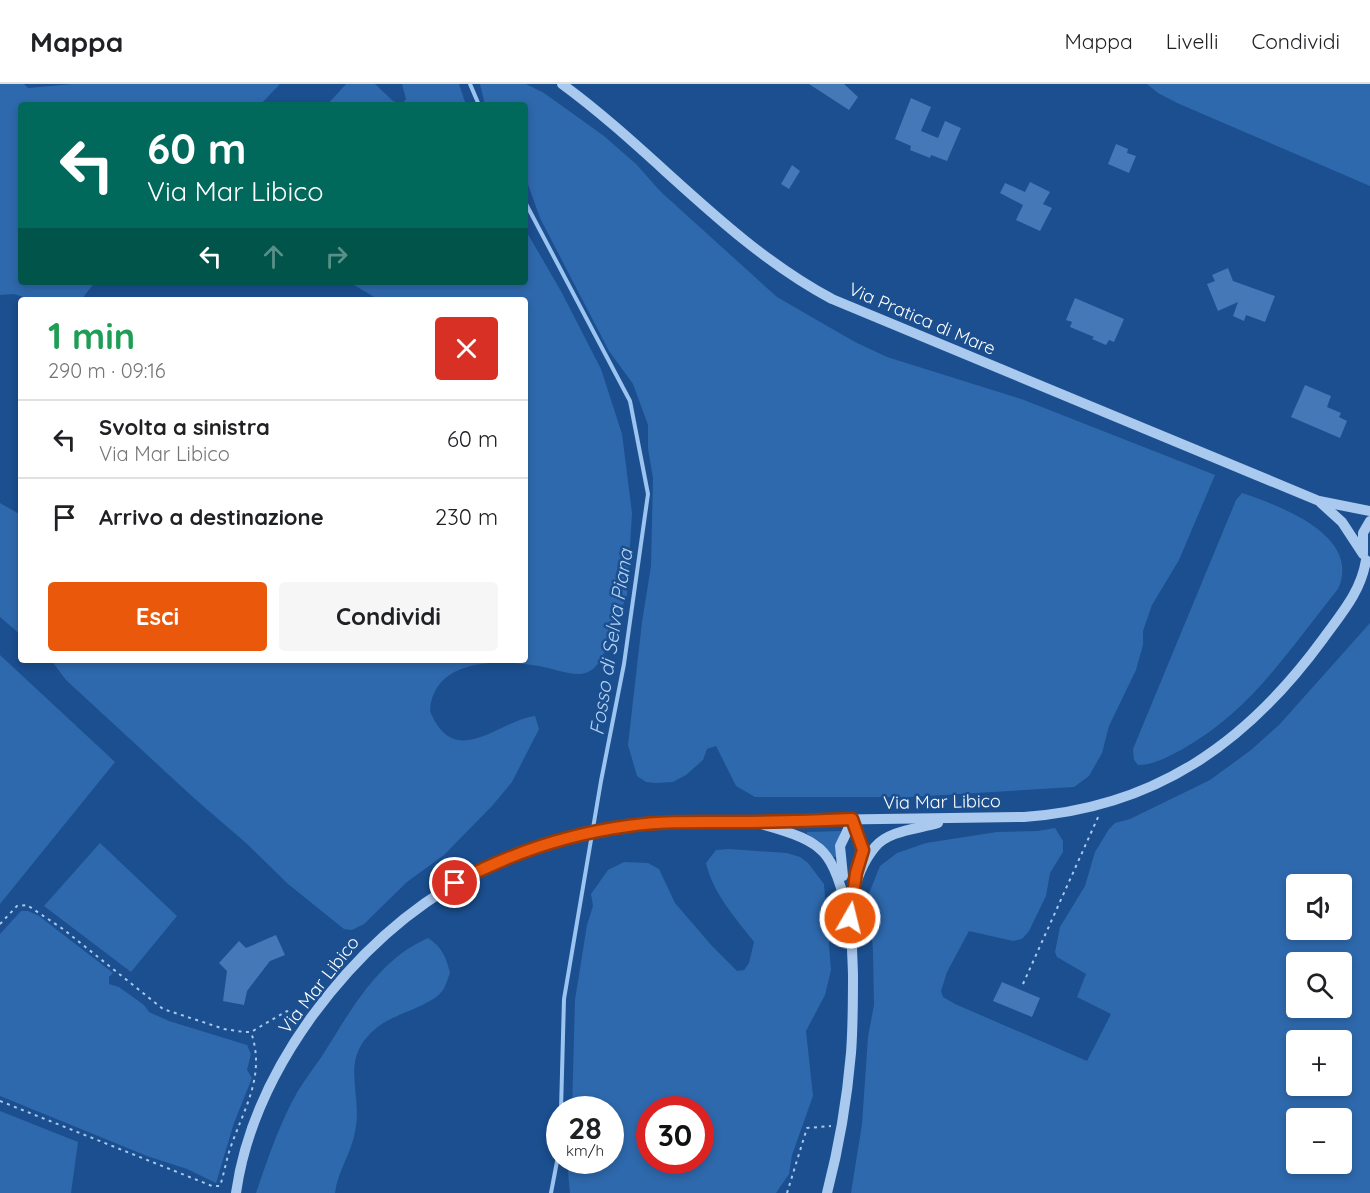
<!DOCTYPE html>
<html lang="it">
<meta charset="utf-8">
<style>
:root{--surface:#fff;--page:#f6f6f6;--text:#202124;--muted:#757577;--line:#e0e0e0;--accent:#ea580c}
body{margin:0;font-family:Quicksand,sans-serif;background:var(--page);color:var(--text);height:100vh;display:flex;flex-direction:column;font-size:22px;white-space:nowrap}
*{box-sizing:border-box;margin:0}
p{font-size:20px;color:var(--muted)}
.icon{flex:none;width:33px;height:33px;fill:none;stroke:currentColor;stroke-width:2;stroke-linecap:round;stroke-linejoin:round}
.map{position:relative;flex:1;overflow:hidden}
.details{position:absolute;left:18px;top:213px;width:510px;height:366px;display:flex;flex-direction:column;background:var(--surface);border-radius:6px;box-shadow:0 3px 9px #0003}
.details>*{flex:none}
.hud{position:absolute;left:18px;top:18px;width:510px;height:183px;border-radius:6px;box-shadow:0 3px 9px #0003;background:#00695c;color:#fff;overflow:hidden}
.tools{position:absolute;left:1286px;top:790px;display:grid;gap:12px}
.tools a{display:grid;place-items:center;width:66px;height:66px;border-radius:6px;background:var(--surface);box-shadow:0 3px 9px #0003;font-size:30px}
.speed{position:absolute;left:546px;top:1012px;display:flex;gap:12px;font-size:30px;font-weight:700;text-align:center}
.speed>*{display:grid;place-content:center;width:78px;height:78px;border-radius:50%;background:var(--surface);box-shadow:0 3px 9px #0003;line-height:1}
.speed small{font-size:15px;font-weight:400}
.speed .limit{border:9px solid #d22;background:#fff;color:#111}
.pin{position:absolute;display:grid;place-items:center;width:51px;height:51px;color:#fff;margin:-26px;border:3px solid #fff;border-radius:50%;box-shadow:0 2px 6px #0007}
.me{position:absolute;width:66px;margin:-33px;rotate:8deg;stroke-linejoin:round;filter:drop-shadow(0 0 4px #0008)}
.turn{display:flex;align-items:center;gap:21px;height:126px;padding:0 30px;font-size:27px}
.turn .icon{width:78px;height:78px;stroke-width:2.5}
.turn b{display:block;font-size:42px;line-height:51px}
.lanes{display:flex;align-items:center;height:57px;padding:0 30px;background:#0003;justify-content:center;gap:30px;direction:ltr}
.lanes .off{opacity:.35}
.round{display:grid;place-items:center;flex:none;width:63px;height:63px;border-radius:6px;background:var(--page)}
.overview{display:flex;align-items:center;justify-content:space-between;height:102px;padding:0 30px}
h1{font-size:36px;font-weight:700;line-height:45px;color:#1e9e55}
.primary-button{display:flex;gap:12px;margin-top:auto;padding:12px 30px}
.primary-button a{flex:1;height:69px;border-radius:6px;background:var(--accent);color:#fff;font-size:24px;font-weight:700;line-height:69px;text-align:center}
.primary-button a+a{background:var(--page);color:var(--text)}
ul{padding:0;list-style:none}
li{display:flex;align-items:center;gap:18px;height:78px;padding:0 30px;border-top:2px solid var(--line)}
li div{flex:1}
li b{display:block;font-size:22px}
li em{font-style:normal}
header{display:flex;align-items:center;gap:36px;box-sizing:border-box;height:84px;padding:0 30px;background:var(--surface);border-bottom:2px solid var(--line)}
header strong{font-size:28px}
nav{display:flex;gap:33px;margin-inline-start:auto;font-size:21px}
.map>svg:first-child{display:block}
.green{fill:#2e69ad;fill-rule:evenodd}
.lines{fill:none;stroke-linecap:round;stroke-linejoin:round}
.stream{stroke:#9cc4f0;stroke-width:4}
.building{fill:#4478b7}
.path{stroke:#a9c9ee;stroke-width:2;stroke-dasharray:3 4.5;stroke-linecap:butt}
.minor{stroke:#a9c9ee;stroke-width:10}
.route-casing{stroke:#983908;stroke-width:15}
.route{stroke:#ea580c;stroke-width:10}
.labels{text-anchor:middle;stroke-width:5;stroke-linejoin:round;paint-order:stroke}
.street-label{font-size:18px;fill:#fff;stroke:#1b4f8f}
.water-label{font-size:20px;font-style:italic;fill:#b5d3f5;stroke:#1b4f8f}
</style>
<header>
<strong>Mappa</strong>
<nav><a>Mappa</a><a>Livelli</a><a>Condividi</a></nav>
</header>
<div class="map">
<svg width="1370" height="1109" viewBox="0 0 1370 1109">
<rect width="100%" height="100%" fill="#1b4f8f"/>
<g class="green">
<path d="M0,0H24L28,4L73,0H280L260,21H21V198H95L81,216H34L14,210L0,211Z"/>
<path d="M346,0H375L393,17L402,20L406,15L402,0H459L466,21H327Z"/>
<path d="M480,0H526L544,9L604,52L636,80L661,108L777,213L855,258L887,273L1024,316L1215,391L1179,476L1152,521L1143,547V561L1136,586L1109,642L1102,669L1089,692L1074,703L910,713H755L736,702L716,662L707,665L703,676L686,691L673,698L656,699L646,698L637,692L628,661L642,538L651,482L653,394L648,365V341L633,300L609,267L540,134L525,92V21H485Z"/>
<path d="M1147,0H1370V102L1177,19L1158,9Z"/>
<path d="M525,145L562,209L601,285L622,350L632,429L627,511L602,574C597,582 591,589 581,590C568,591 552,584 539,582C500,575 433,574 430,627C455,688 499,636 535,632L539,645L512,698L492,722L444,771L407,798L364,840L352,846L344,845L288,800L246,759L195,715L66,596L51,576H525V216H379L349,198H525Z"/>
<path d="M1242,409C1281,422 1362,452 1338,505C1288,567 1252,626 1181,666C1167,673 1154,681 1138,681L1134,676L1133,665L1236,416Z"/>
<path d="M0,419L21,431V551L0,533Z"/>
<path d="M1370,539V1109H851L862,1040L868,953L874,921L873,866L868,812L880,782L897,769L926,759L997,748L1038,747L1055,744L1063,757V768L1050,789L1046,812L1029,847L1022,855L1013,857L969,847L947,888L941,907L943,913L955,920L1087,977L1111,930L1077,913L1086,890L1057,873L1055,868L1060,843L1085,802L1095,768L1109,745L1115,739L1130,735L1210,696L1251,666L1279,641ZM1296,801H1341V846H1296ZM1296,879H1341V924H1296ZM1296,957H1341V1002H1296ZM1296,1035H1341V1080H1296Z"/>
<path d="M0,571L115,678L0,820Z"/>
<path d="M841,747L836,763V773H833L819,757L807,750V748Z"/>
<path d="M100,759L177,832L131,888L44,822Z"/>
<path d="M729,765L787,769L800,773L808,779L824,800L831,886L825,911L806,947L813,1012L792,1071L789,1090L776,1109H570L568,1088L571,1077H610V1026H572L575,916L587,841L593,822L591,810L608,786L624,778L648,779L659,785L675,819L712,862L737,887L744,886L749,879L754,858C736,834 713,810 706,779L716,766ZM650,1026H700V1077H650Z"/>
<path d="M21,827H28L39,832L113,889L109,893V900L119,903L144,921L149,928L169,937L247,961L251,970L247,986L252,994L234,1039L216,1099L187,1085L147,1072L0,1012V850Z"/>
<path d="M428,854C442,863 446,873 450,889C448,894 446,901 443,906C432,922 396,929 379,942C336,975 364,1007 355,1048C351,1070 338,1086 335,1109H256C268,1074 280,1038 298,1007C305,995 314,984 322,972C350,928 377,876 428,854Z"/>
<path d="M0,1027L78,1058L71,1109H0Z"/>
</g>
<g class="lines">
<g class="stream">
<path d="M470,0L479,21"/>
<path d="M525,118L630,317L648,410L624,580L601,697L564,915L561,1026"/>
<path d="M551,1109L560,1062"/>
</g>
</g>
<g class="building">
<path d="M809,0H844L858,13L849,26Z"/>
<path d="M911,14L931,23L921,47L938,54L945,37L961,44L947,77L931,71L930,74L910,66L911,62L895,55Z"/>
<path d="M1116,60L1128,65L1127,69L1136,72L1129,89L1108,80Z"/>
<path d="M792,81L800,87L789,105L781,100Z"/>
<path d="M1030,98L1050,108L1043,120L1052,124L1040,147L1016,136L1023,121L1000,109L1005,99L1025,108Z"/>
<path d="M1228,184L1233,197L1275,212L1265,238L1246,231L1244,237L1233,232L1238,218L1218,227L1207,200L1215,197L1212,191Z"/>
<path d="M1075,214L1124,235L1114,258L1109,256L1106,261L1092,255L1094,253L1070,243L1072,238L1066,236Z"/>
<path d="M1305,301L1331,312L1327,323L1341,329L1339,333L1347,337L1340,354L1291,333Z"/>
<path d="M276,851L285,871L270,877L247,907L244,921L223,917L227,887L219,879L239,857L246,864Z"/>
<path d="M1002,898L1040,914L1032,933L993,917Z"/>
</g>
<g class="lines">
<g class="path">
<path d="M0,840L17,822L27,821L63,845L163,925L224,945L244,948H251L287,927L296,934"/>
<path d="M1023,900L1099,731"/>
<path d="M0,1017L212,1102H220C224,1090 226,1077 230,1065C244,1024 266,992 251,948"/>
<path d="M787,1109L807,1044L831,1042"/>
</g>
<g class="minor">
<path d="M562,0C655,68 729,160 832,215L1319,417L1370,427"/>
<path d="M1321,419L1342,438L1363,470"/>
<path d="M1363,468V449L1370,437"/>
<path d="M853,735L863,766L860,781"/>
<path d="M764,741C829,759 831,768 849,831"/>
<path d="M843,792L840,762L853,735"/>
<path d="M236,1109C245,1045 273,987 310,935C401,809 522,744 678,738L1024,733C1155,724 1247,659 1323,555C1341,530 1361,508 1366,476"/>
<path d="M827,1109C839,1063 847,1016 851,969C853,943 853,917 853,891C852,846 844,801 875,763C889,746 919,745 938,739"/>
</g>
</g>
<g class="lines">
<defs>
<path id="route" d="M455,799C509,770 568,750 628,742C663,737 698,738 733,738C773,738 813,737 852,735L863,766L856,789L850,834"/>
</defs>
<use href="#route" class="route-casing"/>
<use href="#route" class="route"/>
</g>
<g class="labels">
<g class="street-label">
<text transform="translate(922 235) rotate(23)" y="6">Via Pratica di Mare</text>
<text transform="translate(942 718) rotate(-1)" y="6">Via Mar Libico</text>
<text transform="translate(319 901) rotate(-52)" y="6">Via Mar Libico</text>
</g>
<g class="water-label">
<text transform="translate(611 558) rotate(-81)" y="7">Fosso di Selva Piana</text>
</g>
</g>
</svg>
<div class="tools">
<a><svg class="icon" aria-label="sound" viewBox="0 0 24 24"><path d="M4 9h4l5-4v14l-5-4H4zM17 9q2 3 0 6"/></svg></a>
<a><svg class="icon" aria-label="search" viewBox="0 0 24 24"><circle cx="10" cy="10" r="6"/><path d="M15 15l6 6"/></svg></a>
<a>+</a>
<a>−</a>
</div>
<div class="speed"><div>28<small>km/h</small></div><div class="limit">30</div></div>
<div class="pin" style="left:455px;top:799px;background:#d93025"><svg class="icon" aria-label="arrive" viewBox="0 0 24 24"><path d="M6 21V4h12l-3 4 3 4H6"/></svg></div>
<svg class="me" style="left:850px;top:834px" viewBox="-20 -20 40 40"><circle r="17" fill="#ea580c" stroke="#fff" stroke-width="3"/><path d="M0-11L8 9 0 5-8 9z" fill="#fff"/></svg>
<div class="hud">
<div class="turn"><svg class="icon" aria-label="left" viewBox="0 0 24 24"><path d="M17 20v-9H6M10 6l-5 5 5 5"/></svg><div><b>60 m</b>Via Mar Libico</div></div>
<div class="lanes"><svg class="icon" aria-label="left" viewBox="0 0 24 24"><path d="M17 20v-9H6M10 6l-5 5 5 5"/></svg><svg class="icon off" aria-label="ahead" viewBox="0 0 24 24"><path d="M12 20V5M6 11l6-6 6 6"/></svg><svg class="icon off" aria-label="right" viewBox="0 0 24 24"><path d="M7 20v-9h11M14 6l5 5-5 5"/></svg></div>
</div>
<section class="details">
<div class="overview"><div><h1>1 min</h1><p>290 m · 09:16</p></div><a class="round" style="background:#d93025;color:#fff"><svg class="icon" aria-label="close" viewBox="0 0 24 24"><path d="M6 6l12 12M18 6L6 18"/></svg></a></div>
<ul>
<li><svg class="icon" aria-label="left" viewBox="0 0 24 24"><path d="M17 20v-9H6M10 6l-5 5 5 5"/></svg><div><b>Svolta a sinistra</b><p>Via Mar Libico</p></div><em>60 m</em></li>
<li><svg class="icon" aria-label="arrive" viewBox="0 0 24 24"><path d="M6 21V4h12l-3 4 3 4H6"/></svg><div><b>Arrivo a destinazione</b></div><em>230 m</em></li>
</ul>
<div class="primary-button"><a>Esci</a><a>Condividi</a></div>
</section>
</div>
